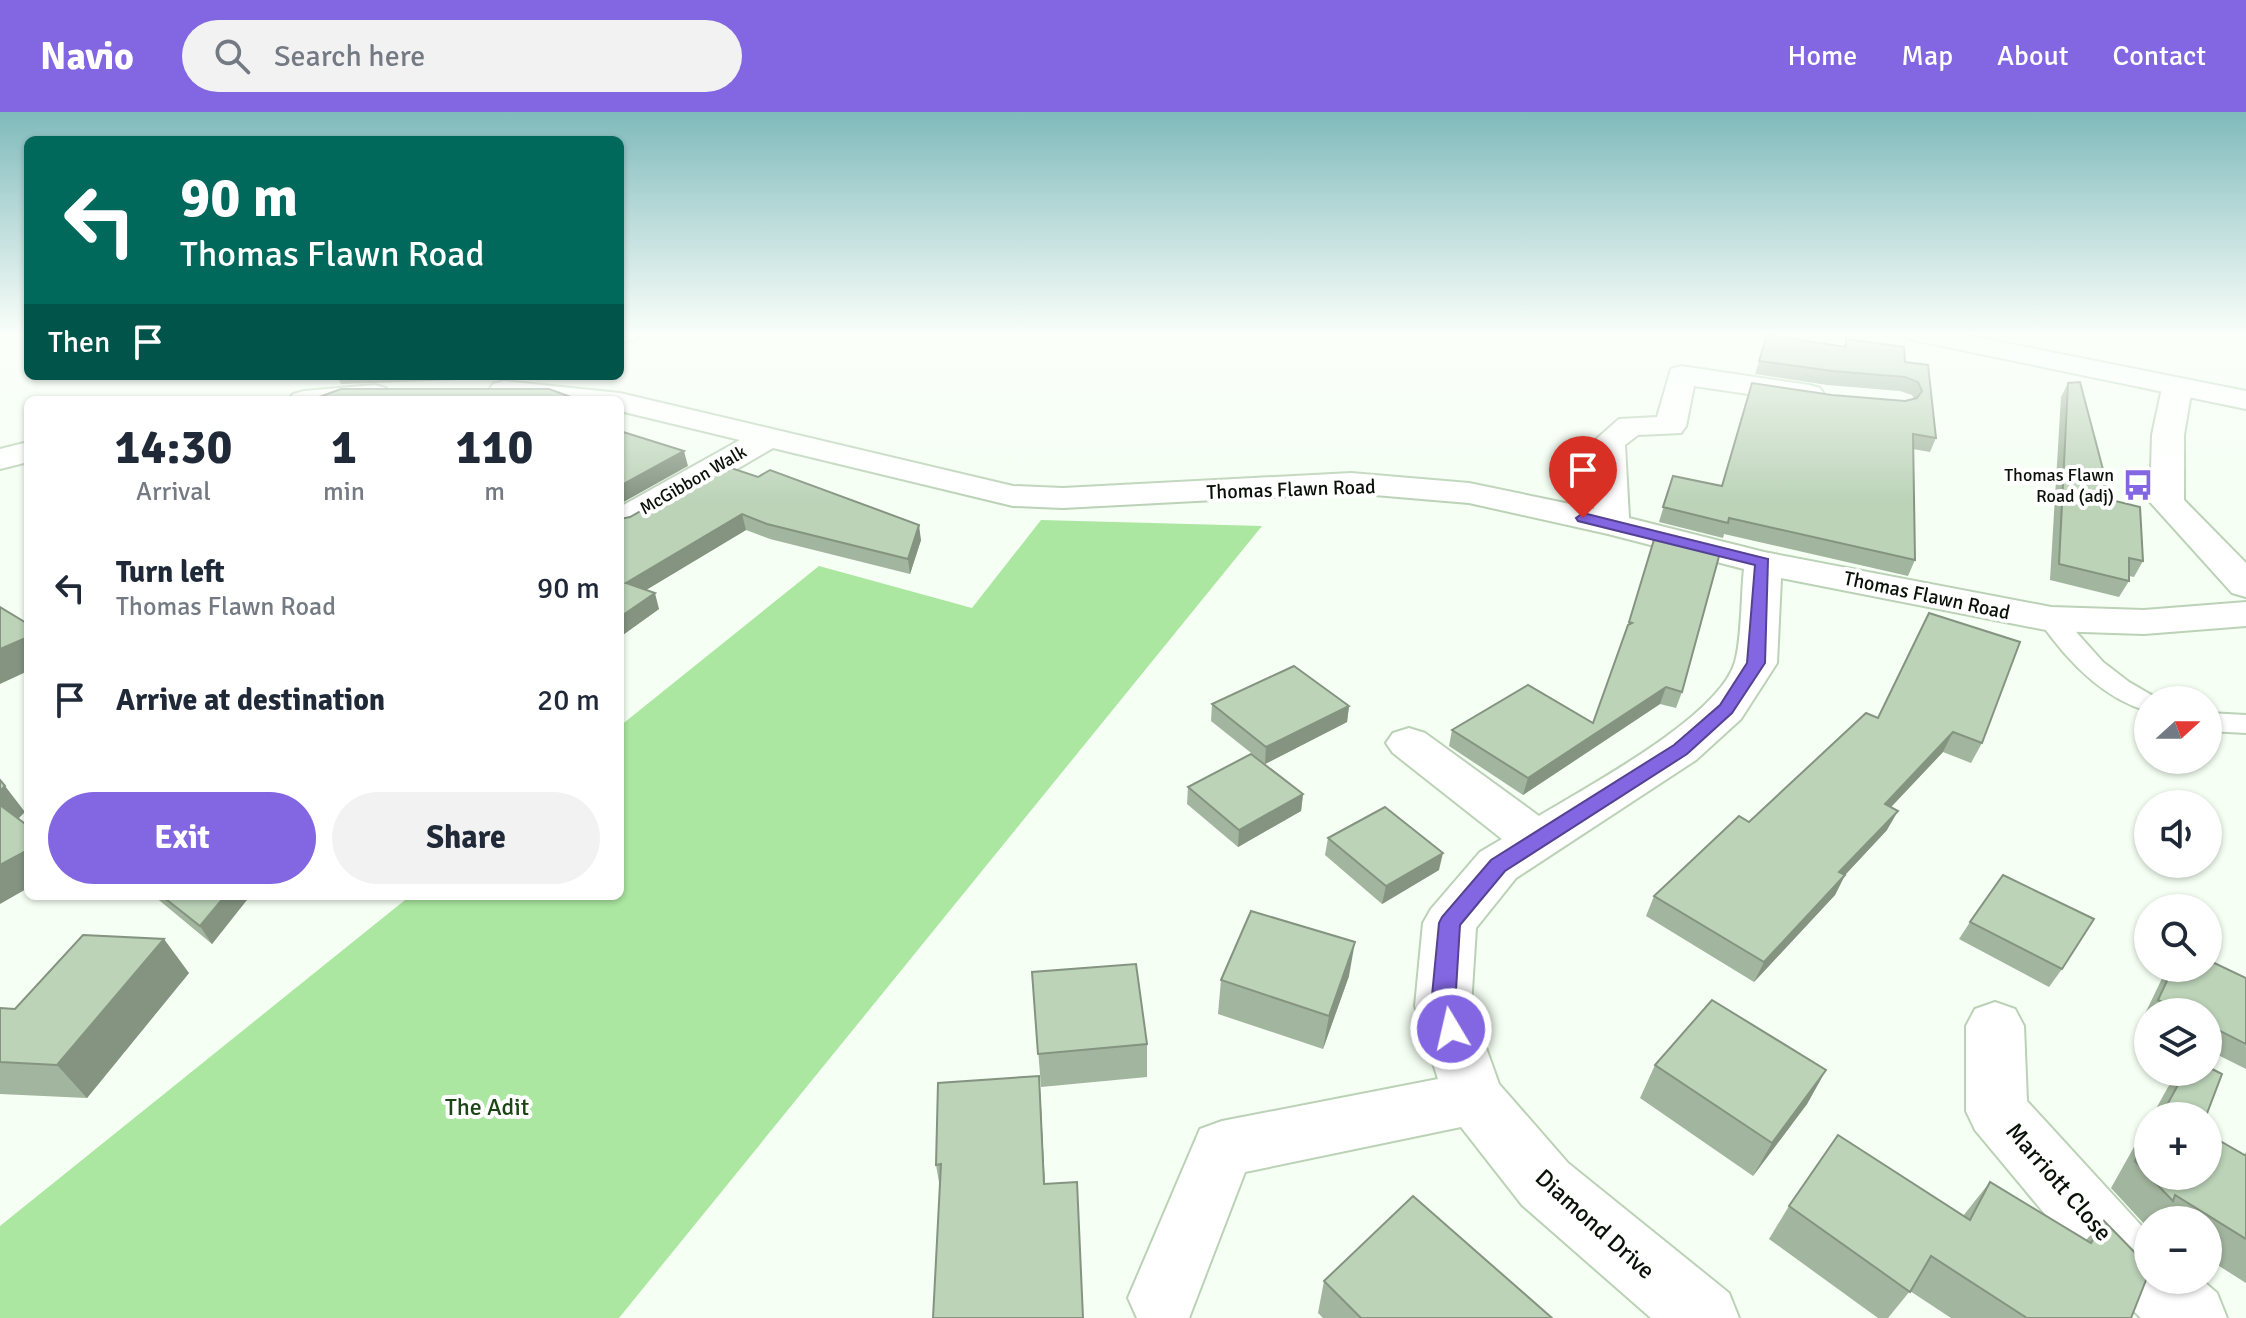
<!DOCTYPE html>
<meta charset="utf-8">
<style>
:root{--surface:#fff;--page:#f2f2f3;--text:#1f2937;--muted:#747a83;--accent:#8366e1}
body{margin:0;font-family:Signika,sans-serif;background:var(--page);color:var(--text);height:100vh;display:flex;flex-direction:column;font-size:30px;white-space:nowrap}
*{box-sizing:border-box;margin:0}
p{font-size:26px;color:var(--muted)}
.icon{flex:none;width:44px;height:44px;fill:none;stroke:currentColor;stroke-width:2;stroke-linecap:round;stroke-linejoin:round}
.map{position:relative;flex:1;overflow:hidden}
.side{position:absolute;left:24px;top:284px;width:600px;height:504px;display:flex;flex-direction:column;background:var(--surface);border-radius:12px;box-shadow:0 2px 6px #0004}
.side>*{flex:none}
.top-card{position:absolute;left:24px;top:24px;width:600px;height:244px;border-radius:12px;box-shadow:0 2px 6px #0004;background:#00695c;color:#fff;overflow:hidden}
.needle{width:52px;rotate:69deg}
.fabs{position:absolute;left:2134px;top:574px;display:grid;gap:16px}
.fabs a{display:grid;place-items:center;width:88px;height:88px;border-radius:50%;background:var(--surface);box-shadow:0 2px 6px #0004;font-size:40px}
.pin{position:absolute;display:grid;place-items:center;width:68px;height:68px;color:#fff;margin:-82px -34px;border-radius:50% 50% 50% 0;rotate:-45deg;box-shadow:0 0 8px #0007}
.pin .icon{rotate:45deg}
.me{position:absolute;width:88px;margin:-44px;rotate:351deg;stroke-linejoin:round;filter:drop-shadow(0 0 6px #0008)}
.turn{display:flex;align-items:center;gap:28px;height:168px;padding:0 24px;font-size:36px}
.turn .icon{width:104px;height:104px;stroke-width:2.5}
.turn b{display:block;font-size:56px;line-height:68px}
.then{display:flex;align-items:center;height:76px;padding:0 24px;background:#0003;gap:16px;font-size:30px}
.eta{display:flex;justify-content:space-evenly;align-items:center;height:136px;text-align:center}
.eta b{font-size:48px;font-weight:700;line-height:56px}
.action{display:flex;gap:16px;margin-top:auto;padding:16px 24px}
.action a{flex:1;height:92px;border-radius:48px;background:var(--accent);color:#fff;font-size:32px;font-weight:700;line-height:92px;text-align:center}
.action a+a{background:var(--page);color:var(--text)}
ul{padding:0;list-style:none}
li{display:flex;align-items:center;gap:24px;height:112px;padding:0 24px}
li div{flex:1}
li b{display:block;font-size:30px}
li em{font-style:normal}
header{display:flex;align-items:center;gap:48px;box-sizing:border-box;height:112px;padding:0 40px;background:var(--accent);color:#fff}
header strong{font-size:38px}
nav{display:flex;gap:44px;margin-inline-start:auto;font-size:28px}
.search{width:560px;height:72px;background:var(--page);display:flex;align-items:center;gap:20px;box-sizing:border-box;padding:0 28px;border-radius:44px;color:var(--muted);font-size:30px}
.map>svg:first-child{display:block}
.green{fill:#abe7a0}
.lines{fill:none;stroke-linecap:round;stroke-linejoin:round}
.lane-casing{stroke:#bbd2b7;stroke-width:4}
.street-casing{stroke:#bbd2b7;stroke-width:4}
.secondary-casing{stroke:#bbd2b7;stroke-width:4}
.lane{fill:#fff;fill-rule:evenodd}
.street{fill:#fff;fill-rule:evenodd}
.secondary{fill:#fff;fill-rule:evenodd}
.wall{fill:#a2b59e}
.shaded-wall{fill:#849481}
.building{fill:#bcd3b8;stroke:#849481;stroke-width:2}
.route{fill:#8366e1;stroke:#554292;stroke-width:2}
.labels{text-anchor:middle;stroke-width:8;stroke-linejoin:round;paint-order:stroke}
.far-poi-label{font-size:18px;fill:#091108;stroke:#fff;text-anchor:end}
.far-street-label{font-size:18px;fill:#091108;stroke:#fff}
.street-label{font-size:20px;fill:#091108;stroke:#fff}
.near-park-label{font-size:24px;fill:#1c4515;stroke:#fff}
.near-street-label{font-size:24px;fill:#091108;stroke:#fff}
</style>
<header>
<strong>Navio</strong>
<div class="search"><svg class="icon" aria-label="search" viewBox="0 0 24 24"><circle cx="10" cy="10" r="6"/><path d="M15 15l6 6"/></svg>Search here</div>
<nav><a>Home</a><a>Map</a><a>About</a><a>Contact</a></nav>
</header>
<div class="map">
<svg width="2246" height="1206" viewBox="0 0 2246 1206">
<rect width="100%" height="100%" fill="#f5fff3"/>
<path class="green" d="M1041,408L1262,414L619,1206H0V1114L410,784H620V614L819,454L972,496Z"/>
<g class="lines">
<defs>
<g id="lane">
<path d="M2051,499L2060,502L2103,550L2129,570L2160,588H2148V599C2101,586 2065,546 2038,507L2042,502Z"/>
<path d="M2208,601L2246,603V621L2208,619Z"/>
</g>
<g id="street">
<path d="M620,221H641L637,227L620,231Z"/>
<path d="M1681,254L1809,273L1820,276L1824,282L1820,288L1809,291L1694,274L1686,314L1681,321L1638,323L1625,333L1629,406L1764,440L2051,495L2144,498L2246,490V514L2144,522L2051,519L1781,466L1777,551L1741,607L1696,648L1516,766L1476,816L1471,894L1499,972L1568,1051L1729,1181L1739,1206H1651L1522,1093L1461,1015L1245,1060L1189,1206H1137L1128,1186L1200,1017L1222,1009L1438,967L1415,894L1423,811L1431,797L1480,740L1502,727L1393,641L1386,631L1393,621L1409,616L1425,621L1539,704C1588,674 1719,605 1735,550C1742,526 1741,483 1744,457L1608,422L1469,391L1351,381L1063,396L1013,394L773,336L633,418L620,421V395L740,328L620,299V288H514L493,284L489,278L493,272L504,269L620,281L1013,374L1063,376L1351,361L1469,371L1594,397L1593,330L1619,307L1657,305L1671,257Z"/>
<path d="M2177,267L2188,270L2192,276L2184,323V388L2246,451V485L2232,481L2150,390L2152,323L2162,276L2166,270Z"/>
<path d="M375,273L386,276L390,282L386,288H289L293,282L304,279Z"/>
<path d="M28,330V350L0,357V337Z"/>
<path d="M1995,890L2015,897L2024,914L2027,989L2148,1121V1168H2202L2217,1181L2227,1206H2141L2095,1162L1975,1018L1966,999V914L1975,897Z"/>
</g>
<path id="secondary" d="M1904,221H1956L2246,279V297L1918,229L1908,227Z"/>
</defs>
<use href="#lane" class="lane-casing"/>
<use href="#street" class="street-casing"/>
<use href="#secondary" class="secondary-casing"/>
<use href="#lane" class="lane"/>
<use href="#street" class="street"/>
<use href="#secondary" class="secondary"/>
</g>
<g class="wall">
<path d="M1767,223L1844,234L1846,227L1905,250L1928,253L1936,326L1930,340L1913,337L1915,448L1908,464L1724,422L1723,426L1659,410L1673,364L1721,374L1832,283L1905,289L1914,287L1912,283L1900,279L1827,273L1755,262Z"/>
<path d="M337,264H488V267L341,272Z"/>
<path d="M2068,271L2111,388L2143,449L2134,465L2129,464V469L2119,485L2050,468L2061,285Z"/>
<path d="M722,353L921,428L910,462L770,427L746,418L646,478L659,497L620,525L630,405Z"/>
<path d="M1656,421L1682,580L1676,596L1660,592L1523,683L1449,634L1452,618L1593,611L1628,513Z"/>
<path d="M1929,501L1982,631L1971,651L1943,640L1891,695L1887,718L1845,763L1835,783L1754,870L1646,804L1654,784L1749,710L1878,606Z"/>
<path d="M1212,592L1349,594L1347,610L1265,652L1211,609Z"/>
<path d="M1188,675L1303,682L1301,699L1238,735L1187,692Z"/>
<path d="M1328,726L1439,758L1382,792L1325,743Z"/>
<path d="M154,784H250L212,832Z"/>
<path d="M1970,810L2062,857L2049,875L1959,827Z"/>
<path d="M2167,856H2208L2246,866V957L2208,938V900H2148V908L2143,906Z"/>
<path d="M1032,860L1147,932V965L1041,975Z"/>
<path d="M189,861L87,986L0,982V896L15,897Z"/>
<path d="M1349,864L1323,937L1218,902L1221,868Z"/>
<path d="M1655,953L1826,958L1807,992L1753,1064L1640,986Z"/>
<path d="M2181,960H2208L2206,1004H2152L2168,975Z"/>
<path d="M1039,964L1045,1072L940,1076L936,1053Z"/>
<path d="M2148,1010V1064H2208L2244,1043L2246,1040V1171L2208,1147V1108H2148L2147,1115L2111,1076Z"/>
<path d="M1990,1070L2086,1128L2104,1109L2131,1206H1951L1910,1179L1888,1206H1878L1769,1127L1789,1094L1963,1104Z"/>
<path d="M1324,1169L1552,1206H1323L1318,1201Z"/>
</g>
<g class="shaded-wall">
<path d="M684,339L688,354L620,392V374Z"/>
<path d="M742,402L746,418L631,487L626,471Z"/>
<path d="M919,413L921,428L910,462L908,447Z"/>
<path d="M655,481L659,497L620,525V505Z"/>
<path d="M28,525V559L0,572V537Z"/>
<path d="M1666,575L1660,592L1523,683L1528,666Z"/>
<path d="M1349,594L1347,610L1265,652L1266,635Z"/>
<path d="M1953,620L1943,640L1875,712L1885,692Z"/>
<path d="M5,674L25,700L12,713L0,698V679Z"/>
<path d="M1303,682L1301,699L1238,735L1239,718Z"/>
<path d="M1898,699L1887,718L1845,763L1835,783L1754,870L1764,850L1839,760Z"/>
<path d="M28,738V776L0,792V753Z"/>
<path d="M1443,741L1439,758L1382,792L1386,774Z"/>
<path d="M225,784H250L212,832L200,814Z"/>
<path d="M164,827L189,861L87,986L57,953Z"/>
<path d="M1355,830L1349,864L1323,937L1329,904Z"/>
<path d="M1826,958L1807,992L1753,1064L1772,1031Z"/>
<path d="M1039,964L1041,993L1046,1101L1044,1072Z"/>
</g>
<g class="building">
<path d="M1767,223L1846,235V227L1904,235L1905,250L1928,253L1936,326L1913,322L1915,448L1729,406L1728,411L1663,395L1673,364L1722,374L1752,271L1832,283L1905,289L1917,286L1922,279L1918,270L1905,265L1832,259L1759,249Z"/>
<path d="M2080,270L2111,388L2140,395L2143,449L2129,446V469L2059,452L2068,271Z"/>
<path d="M341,277H549L579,288H311Z"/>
<path d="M620,319L684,339L620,374Z"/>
<path d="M722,353L758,365L770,358L919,413L908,447L767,412L742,402L626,471L655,481L620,505V407L630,405Z"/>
<path d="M1656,421L1721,437L1682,580L1666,575L1528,666L1452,618L1528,573L1593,611L1628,513L1632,511L1629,510Z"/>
<path d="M0,495L28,512V525L0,537Z"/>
<path d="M1929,501L2020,530L1982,631L1953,620L1885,692L1898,699L1839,760L1845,763L1764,850L1654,784L1739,704L1749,710L1866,601L1878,606Z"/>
<path d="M1294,554L1349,594L1266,635L1212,592Z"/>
<path d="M1251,642L1303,682L1239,718L1188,675Z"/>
<path d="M0,668L5,674L0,679Z"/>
<path d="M0,693L28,714V738L0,753Z"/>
<path d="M1385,695L1443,741L1386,774L1328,726Z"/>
<path d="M2003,763L2094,807L2062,857L1970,810Z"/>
<path d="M162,784H225L200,814Z"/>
<path d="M1251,799L1355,830L1329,904L1221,868Z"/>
<path d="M83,823L164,827L57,953L0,950V896L15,897Z"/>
<path d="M2208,848L2246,866V932L2208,913V900H2182L2158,888L2173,856H2208Z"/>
<path d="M1136,852L1147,932L1038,942L1032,860Z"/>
<path d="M1712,888L1826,958L1772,1031L1655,953Z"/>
<path d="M2208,955L2222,962L2206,1004H2161L2185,960H2208Z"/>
<path d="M1039,964L1044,1072L1077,1070L1083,1206H933L941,1052L936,1053L938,971Z"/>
<path d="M2208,1022L2246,1044V1127L2175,1083L2173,1089L2149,1064H2208Z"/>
<path d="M1838,1023L1970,1108L1990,1070L2091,1131L2104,1109L2148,1154V1163L2131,1206H2027L1931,1144L1910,1180L1789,1094Z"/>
<path d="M2148,1026V1063L2135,1049Z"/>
<path d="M1413,1084L1552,1206H1361L1324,1169Z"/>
</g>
<linearGradient id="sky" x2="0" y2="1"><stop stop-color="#80babc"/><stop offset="0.57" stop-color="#fafffa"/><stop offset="1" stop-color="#fafffa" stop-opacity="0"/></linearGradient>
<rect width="2246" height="390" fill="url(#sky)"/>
<path class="route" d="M1583,401L1768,447L1765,551L1732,601L1687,642L1505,759L1460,813L1455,894L1463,917L1459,924L1451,927L1442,924L1431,894L1439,811L1442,805L1491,748L1674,633L1720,593L1747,551L1755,453L1578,409L1576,406Z"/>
<defs>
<symbol id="bus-bare" viewBox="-9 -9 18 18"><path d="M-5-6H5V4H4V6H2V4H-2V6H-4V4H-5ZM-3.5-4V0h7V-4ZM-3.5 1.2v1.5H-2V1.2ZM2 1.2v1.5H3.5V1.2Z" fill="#8366e1" stroke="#fff" stroke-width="2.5" paint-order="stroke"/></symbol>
</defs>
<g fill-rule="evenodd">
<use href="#bus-bare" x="2116" y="351" width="44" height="44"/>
</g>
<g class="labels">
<g class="far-poi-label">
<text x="2114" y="369">Thomas Flawn<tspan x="2114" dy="21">Road (adj)</tspan></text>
</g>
<g class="far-street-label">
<text transform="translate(693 368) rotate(-30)" y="6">McGibbon Walk</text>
</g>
<g class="street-label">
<text transform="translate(1291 377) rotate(-2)" y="7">Thomas Flawn Road</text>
<text transform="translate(1927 483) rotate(12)" y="7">Thomas Flawn Road</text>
</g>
<g class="near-park-label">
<text x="487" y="1003">The Adit</text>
</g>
<g class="near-street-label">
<text transform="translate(2059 1070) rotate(49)" y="8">Marriott Close</text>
<text transform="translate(1595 1112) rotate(42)" y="8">Diamond Drive</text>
</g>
</g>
</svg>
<div class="fabs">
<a><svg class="needle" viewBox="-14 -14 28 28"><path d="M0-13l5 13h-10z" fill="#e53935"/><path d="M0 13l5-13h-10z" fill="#747a83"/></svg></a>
<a><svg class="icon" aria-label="sound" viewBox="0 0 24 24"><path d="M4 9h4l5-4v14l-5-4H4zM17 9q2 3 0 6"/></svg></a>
<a><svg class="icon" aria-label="search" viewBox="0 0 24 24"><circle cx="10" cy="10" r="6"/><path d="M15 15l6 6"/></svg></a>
<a><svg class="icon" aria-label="layers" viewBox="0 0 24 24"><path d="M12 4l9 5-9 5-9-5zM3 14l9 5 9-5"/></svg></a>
<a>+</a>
<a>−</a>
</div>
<div class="pin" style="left:1583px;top:406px;background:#d93025"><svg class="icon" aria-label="arrive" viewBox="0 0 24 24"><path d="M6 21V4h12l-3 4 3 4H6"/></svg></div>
<svg class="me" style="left:1451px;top:917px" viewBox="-20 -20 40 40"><circle r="17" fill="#8366e1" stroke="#fff" stroke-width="3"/><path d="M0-11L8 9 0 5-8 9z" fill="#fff"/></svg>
<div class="top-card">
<div class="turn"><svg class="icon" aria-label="left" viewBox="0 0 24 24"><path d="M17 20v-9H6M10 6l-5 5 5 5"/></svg><div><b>90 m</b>Thomas Flawn Road</div></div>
<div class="then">Then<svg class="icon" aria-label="arrive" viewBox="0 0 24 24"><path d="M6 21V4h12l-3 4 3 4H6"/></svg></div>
</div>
<section class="side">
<div class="eta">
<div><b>14:30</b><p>Arrival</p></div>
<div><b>1</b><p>min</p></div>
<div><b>110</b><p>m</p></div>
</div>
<ul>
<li><svg class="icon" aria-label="left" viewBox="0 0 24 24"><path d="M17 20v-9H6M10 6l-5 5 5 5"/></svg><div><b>Turn left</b><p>Thomas Flawn Road</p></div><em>90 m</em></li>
<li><svg class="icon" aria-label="arrive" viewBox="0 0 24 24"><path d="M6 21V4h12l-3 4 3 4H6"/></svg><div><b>Arrive at destination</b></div><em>20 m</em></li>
</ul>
<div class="action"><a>Exit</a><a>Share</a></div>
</section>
</div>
